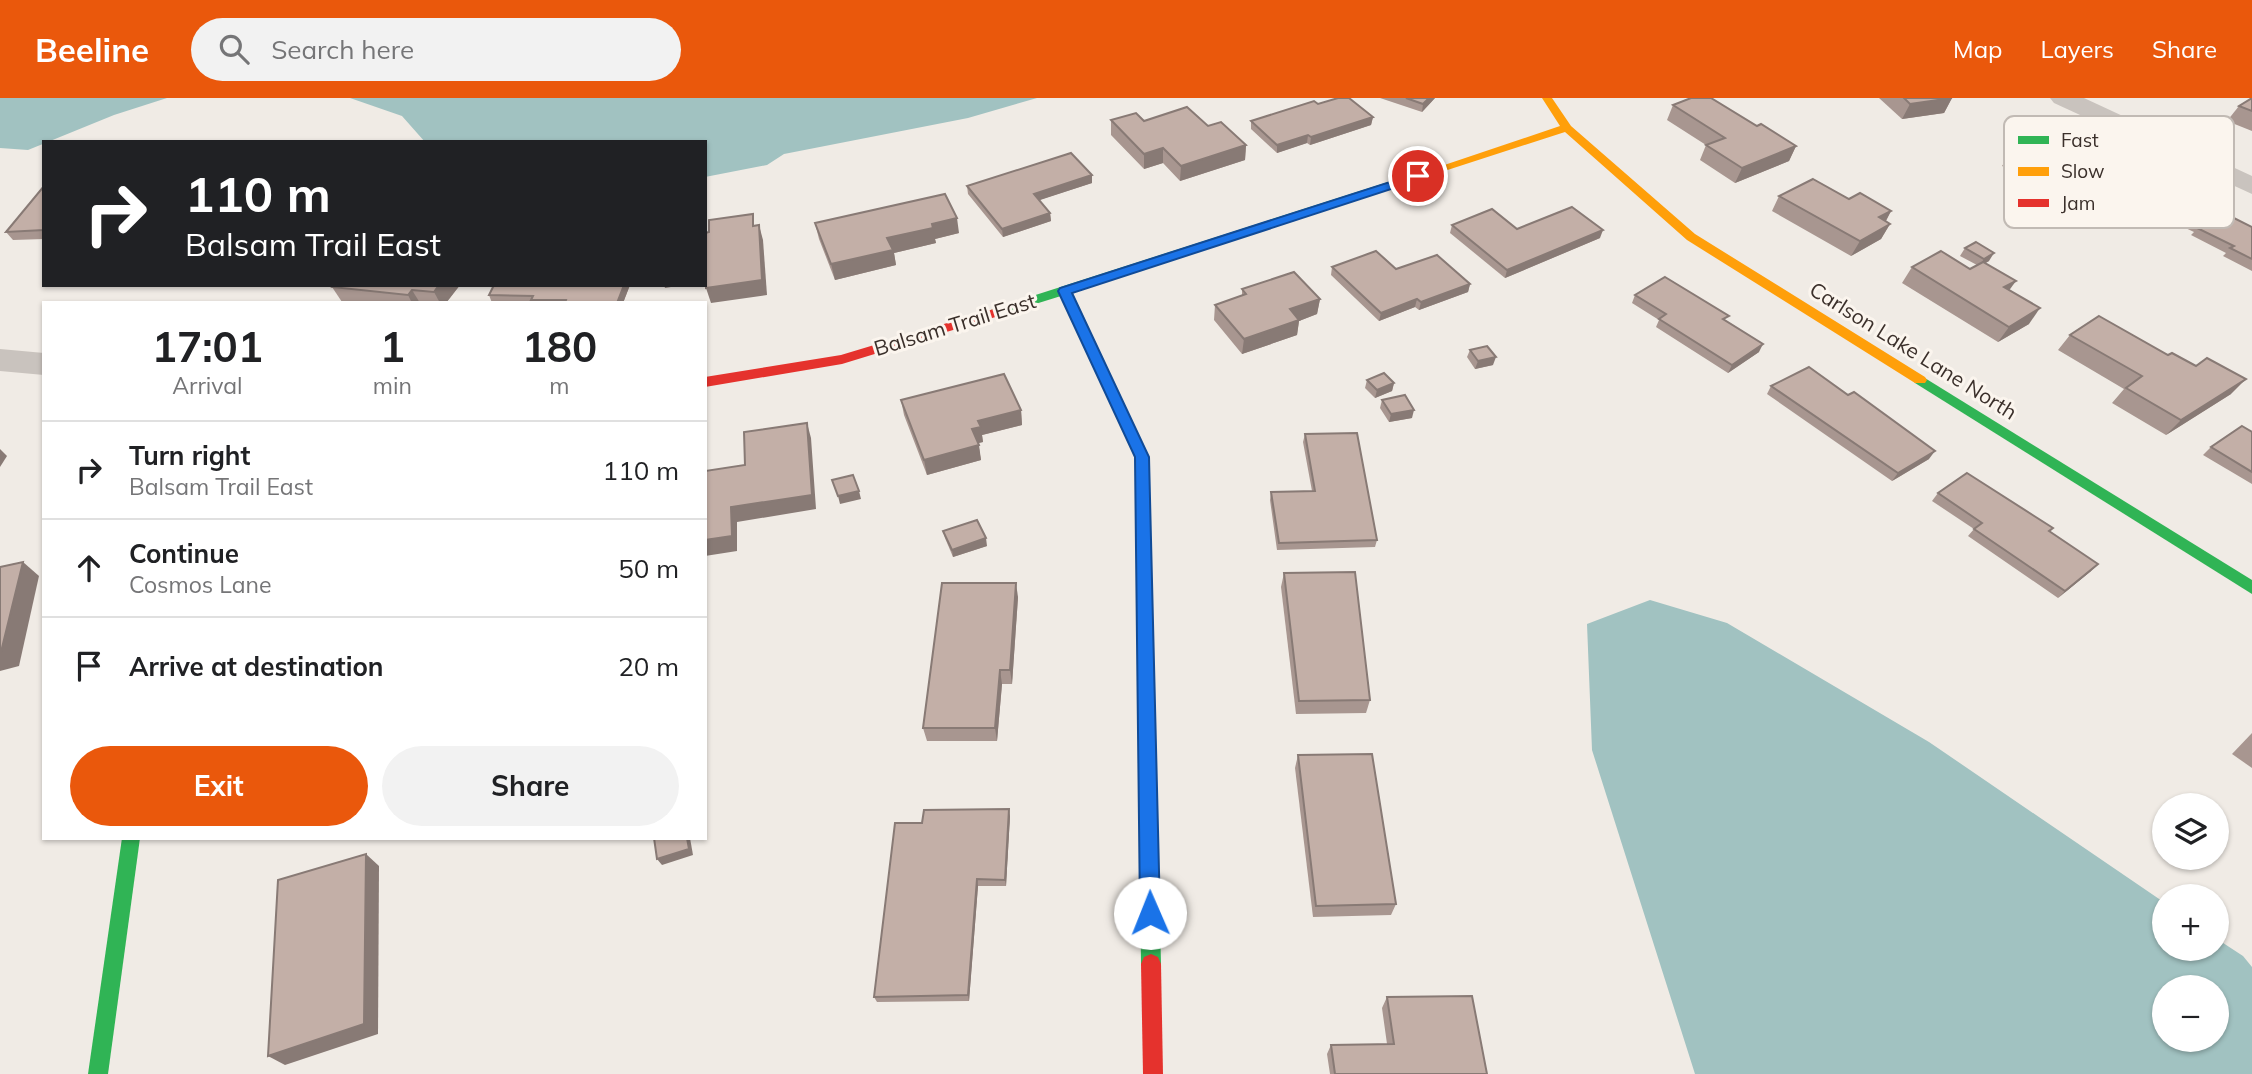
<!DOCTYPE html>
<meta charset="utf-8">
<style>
:root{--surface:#fff;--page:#f2f2f2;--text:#202124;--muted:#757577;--line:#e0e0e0;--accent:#ea580c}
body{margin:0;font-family:Mulish,sans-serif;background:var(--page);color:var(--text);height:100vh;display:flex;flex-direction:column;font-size:26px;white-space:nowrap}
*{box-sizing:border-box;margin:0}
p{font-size:23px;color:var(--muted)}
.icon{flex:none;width:38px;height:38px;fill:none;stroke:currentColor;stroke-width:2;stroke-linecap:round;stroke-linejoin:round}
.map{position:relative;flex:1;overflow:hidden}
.side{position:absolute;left:42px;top:203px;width:665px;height:539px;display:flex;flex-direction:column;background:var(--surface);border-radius:0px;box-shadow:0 2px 5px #0004}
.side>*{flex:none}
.banner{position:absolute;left:42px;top:42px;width:665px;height:147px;border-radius:0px;box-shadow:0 2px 5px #0004;background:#202124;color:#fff;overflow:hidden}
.fabs{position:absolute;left:2152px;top:695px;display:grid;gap:14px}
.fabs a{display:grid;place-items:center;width:77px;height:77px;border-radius:50%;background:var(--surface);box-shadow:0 2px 5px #0004;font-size:35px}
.pin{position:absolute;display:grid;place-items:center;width:60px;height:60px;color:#fff;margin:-30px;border:4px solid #fff;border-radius:50%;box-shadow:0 2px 7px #0007}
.me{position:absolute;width:77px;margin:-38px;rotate:359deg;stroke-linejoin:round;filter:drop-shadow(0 0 5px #0008)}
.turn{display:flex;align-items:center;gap:24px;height:147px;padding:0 28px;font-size:32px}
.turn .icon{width:91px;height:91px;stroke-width:2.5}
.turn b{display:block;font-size:49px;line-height:60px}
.eta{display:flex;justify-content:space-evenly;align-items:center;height:119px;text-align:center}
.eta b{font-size:42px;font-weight:700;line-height:49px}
.cta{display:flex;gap:14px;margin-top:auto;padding:14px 28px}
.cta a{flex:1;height:80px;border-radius:42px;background:var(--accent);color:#fff;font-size:28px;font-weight:700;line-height:80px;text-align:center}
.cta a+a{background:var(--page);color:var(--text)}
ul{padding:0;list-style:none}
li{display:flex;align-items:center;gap:21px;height:98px;padding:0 28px;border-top:2px solid var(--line)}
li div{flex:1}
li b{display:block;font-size:26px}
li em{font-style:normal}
header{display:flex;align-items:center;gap:42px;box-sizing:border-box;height:98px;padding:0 35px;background:var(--accent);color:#fff}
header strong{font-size:33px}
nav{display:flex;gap:38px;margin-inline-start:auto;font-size:24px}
.search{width:490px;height:63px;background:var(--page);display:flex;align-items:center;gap:18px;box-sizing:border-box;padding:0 24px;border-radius:38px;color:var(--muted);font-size:26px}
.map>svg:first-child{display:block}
.water{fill:#a1c2c1;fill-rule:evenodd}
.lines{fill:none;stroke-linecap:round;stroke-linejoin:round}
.street{fill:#c9c3be;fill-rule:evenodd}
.fast{fill:#30b455;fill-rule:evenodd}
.slow{fill:#ff9f0a;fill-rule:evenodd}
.jam{fill:#e5322d;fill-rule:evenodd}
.wall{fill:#a89690}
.shaded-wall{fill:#887a75}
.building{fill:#c3afa7;stroke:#887a75;stroke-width:2}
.route{fill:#1a73e8;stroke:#114b97;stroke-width:2}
.labels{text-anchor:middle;stroke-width:6;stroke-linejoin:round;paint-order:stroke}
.street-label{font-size:21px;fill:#3b302b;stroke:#fbf5ee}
.key{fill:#fbf5ee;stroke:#c1bab4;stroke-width:2}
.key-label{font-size:19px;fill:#3b302b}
</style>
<header>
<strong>Beeline</strong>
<div class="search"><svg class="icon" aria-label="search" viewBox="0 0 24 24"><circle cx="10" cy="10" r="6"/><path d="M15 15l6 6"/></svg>Search here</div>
<nav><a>Map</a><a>Layers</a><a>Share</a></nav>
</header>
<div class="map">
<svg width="2252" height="976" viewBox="0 0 2252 976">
<rect width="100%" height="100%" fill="#f0ebe5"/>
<g class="water">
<path d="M0,0H167L114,17L28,52L0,50Z"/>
<path d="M350,0H1037L968,20L784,56L767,67L705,79V44H425L402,18Z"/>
<path d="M1650,502L1727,525L1929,644L2165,805V850H2217V841L2243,858L2252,869V976H1695L1592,652L1587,526ZM2165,889H2217V942H2165Z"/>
</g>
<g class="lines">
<g class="street">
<path d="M2050,0H2084L2252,78V96L2054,5Z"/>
<path d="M0,251L44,255V277L0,273Z"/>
</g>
<g class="fast">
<path d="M1388,84L1392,86V90L1072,194L1149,359L1161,866L1158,873L1151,876L1144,873L1141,866L1135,359L1061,198L997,218L991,214L992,211Z"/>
<path d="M1920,277L2252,482V496L1915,285L1913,282L1915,279Z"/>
<path d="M122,740H140L108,976H88Z"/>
</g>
<path class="slow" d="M1542,0H1552L1571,28L1695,136L1925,279L1927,282L1925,285H1915L1687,142L1565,34L1392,90H1384L1382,88L1560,28Z"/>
<g class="jam">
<path d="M997,210L1002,211V217L842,266L705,289V279L841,257Z"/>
<path d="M1151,856L1158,859L1161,866L1163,976H1143L1141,866L1144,859Z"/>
</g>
</g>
<g class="wall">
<path d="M1380,0H1435L1422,14Z"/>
<path d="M1879,0H1952L1944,15L1902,21Z"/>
<path d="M2252,0V33L2227,23L2239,8Z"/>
<path d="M1318,6L1373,19L1371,27L1310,47L1307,45L1277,55L1251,31V23Z"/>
<path d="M1673,7L1757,28L1796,48L1789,63L1735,85L1700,62L1706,47L1667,22Z"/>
<path d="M1111,22L1144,23L1208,28L1246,47L1245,62L1180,83L1163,65L1144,71L1111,37Z"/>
<path d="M2015,49L2132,106L2126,114L2038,82L2035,87L2005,76L2009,71L2002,68Z"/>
<path d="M1092,77V85L1039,102L1050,115L1051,123L1003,139L968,96L967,88Z"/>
<path d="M44,88V141L13,142L6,134Z"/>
<path d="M1779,98L1849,101L1891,113L1886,123L1890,126L1881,141L1851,158L1772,113Z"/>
<path d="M2186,119H2215L2252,129V173L2223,158L2226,155L2191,137L2194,134L2179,127Z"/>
<path d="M815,125L959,135L935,141L936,145L894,155L896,167L835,182L819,141Z"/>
<path d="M1452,127L1600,140L1505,180L1450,135Z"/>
<path d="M1965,150L1989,163L1985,165L2009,192L2029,226L1998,244L1902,185L1912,169L1970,171L1977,167L1960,158Z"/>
<path d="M1332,169L1396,171L1470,186L1468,194L1419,212L1415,209L1379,223L1331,177Z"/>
<path d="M333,187H460L446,205L342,204L332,189Z"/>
<path d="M630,187L623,205H492L489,197Z"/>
<path d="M1242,191L1320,201L1317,216L1299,223L1297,237L1242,256L1214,222L1215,207L1242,198Z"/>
<path d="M1635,197L1726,223L1759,254L1728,275L1656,229L1659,222L1632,205Z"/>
<path d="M2070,237L2168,257L2231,296L2166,337L2112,305L2124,291L2058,252Z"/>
<path d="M1470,252L1493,267L1475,271L1467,259Z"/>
<path d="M1367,282L1394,285L1392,293L1375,300L1365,290Z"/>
<path d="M1771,288L1848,297L1929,361L1892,383L1767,296Z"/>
<path d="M901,302L1021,312L1022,327L982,337L983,344L978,345L981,362L927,377L904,317Z"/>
<path d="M1382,302L1412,320L1389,324L1380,310Z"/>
<path d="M2252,334V386L2203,357L2211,349Z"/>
<path d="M1305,336L1377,442L1375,449L1277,452L1270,402L1271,394L1312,393L1303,344Z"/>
<path d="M1938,395L2053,430L2050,434L2091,473L2058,500L1968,438L1974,431L1932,403Z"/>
<path d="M943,433L987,448L953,459L945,440Z"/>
<path d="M1284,475L1370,602L1366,615L1296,616L1281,489Z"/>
<path d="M1018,499L1012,586H1002L997,643H927L923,630Z"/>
<path d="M2252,635V670L2232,656Z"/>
<path d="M1298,657L1396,806L1391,817L1313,819L1295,670Z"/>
<path d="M1010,718L1006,788H978L969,903L877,904L874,899L922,725Z"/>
<path d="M1387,899L1487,976H1330L1327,956L1331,947L1387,946L1382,910Z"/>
</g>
<g class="shaded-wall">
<path d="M1429,0H1435L1422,14L1423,6Z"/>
<path d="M1952,0L1944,15L1902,21L1910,6Z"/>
<path d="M1373,19L1371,27L1310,47L1311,39Z"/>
<path d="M1308,37L1307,45L1277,55V47Z"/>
<path d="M1246,47L1245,62L1180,83L1181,68Z"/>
<path d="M1796,48L1789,63L1735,85L1742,70Z"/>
<path d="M1163,50V65L1144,71V56Z"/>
<path d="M1092,77V85L1034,104V96Z"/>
<path d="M1891,113L1883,128L1879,119Z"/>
<path d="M1050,115L1051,123L1003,139L1002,131Z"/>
<path d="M957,120L959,135L935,141L936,145L894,155L896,167L835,182L831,166L887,140L932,126Z"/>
<path d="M1890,126L1881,141L1851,158L1860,143Z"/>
<path d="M759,127L763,142L767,197L711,205L706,190Z"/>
<path d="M1603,132L1600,140L1505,180L1507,172Z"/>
<path d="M1994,155L1989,163L1979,169L1984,161Z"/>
<path d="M2016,183L2005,198L2004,189Z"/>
<path d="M1470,186L1468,194L1419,212L1421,204Z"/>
<path d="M439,187H460L446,205H440L434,194Z"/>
<path d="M624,187H630L623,205H617Z"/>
<path d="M664,187H683L665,190Z"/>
<path d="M412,192L420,205H412L408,197Z"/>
<path d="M1320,201L1317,216L1299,223L1297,237L1242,256L1244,241L1290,211Z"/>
<path d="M1417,201L1415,209L1379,223L1381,215Z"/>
<path d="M2040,210L2029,226L1998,244L2009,229Z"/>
<path d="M1763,246L1759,254L1728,275L1732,267Z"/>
<path d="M1496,259L1493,267L1475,271L1478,263Z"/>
<path d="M2246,281L2231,296L2166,337L2181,322Z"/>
<path d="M1394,285L1392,293L1375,300L1377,292Z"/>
<path d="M1021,312L1022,327L982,337L983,344L974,346L972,331L978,323Z"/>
<path d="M1414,312L1412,320L1389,324L1391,316Z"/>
<path d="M807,325L811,340L816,411L737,424V453L705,458V442L731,409Z"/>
<path d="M979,347L981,362L927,377L924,362Z"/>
<path d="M0,351L7,358L0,369Z"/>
<path d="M1935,353L1929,361L1892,383L1898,375Z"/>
<path d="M859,393L861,401L840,406L838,398Z"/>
<path d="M986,440L987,448L953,459L952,452Z"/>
<path d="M23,464L39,478L19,568L0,573V554Z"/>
<path d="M2098,466L2091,473L2058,500L2065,493Z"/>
<path d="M1016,485L1018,499L1012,586L1010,572Z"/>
<path d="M1000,572L1002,586L997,643L995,630Z"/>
<path d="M1009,711L1010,718L1006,788L1005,782Z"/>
<path d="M687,740H690L693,757L662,767L657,761Z"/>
<path d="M366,756L379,768L378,936L285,967L268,958Z"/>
<path d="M977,781L978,788L969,903L968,897Z"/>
</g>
<g class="building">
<path d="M1338,0H1349L1373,19L1311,39L1308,37L1277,47L1251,23L1314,3L1318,6Z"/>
<path d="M1406,0H1429L1423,6Z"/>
<path d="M1691,0H1711L1757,28L1761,26L1796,48L1742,70L1706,47L1725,40L1673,7Z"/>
<path d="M1904,0H1952L1910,6Z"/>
<path d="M2252,0V13L2239,8Z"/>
<path d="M1187,9L1208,28L1221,24L1246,47L1181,68L1163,50L1144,56L1111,22L1136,15L1144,23Z"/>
<path d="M1071,55L1092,77L1034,96L1050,115L1002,131L967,88Z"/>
<path d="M1813,81L1849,101L1860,95L1891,113L1879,119L1890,126L1860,143L1779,98Z"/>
<path d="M44,88V132L6,134Z"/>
<path d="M945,96L957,120L932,126L933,130L887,140L893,152L831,166L815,125Z"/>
<path d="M1572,109L1603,132L1507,172L1452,127L1492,111L1517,131Z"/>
<path d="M2198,110L2215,119L2222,114L2252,129V161L2230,150L2234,148L2197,130L2201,126L2186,119Z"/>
<path d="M753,116V128L759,127L762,182L706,190L705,135L709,134V122Z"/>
<path d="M1976,144L1994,155L1984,161L1965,150Z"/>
<path d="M1376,153L1396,171L1437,157L1470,186L1421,204L1417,201L1381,215L1332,169Z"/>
<path d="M1941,153L1970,171L1983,164L2016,183L2004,189L2040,210L2009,229L1912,169Z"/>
<path d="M1294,174L1320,201L1290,211L1299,222L1244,241L1215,207L1246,196L1242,191Z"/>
<path d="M1665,179L1729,218L1723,221L1763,246L1732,267L1659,221L1666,216L1635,197Z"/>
<path d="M333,187H439L434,194L412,192L408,197L332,189Z"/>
<path d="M494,187H624L617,205H565L566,202H531L533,198L489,197Z"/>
<path d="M2099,218L2168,257L2172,255L2196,268L2207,260L2246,281L2181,322L2126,290L2142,278L2070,237Z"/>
<path d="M1487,248L1496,259L1478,263L1470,252Z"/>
<path d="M1809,269L1848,297L1854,294L1935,353L1898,375L1771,288Z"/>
<path d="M1384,275L1394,285L1377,292L1367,282Z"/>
<path d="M1004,276L1021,312L978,323L981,329L972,331L979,347L924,362L901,302Z"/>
<path d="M1405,297L1414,312L1391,316L1382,302Z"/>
<path d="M807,325L812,397L731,409L732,438L705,442V373L745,367L744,334Z"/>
<path d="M2242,328L2252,334V374L2211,349Z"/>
<path d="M1357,335L1377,442L1279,445L1271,394L1315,393L1305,336Z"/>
<path d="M1967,375L2053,430L2049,433L2098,466L2065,493L1974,431L1982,425L1938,395Z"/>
<path d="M853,377L859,393L838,398L832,382Z"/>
<path d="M977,422L986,440L952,452L943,433Z"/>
<path d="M23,464L1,554H0V469Z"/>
<path d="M1355,474L1370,602L1299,603L1284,475Z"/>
<path d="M942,485H1016L1010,572H1000L995,630H923Z"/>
<path d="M1372,656L1396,806L1316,808L1298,657Z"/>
<path d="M1009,711L1005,782L977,781L968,897L874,899L895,725H922L924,712Z"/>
<path d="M654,740H687L689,751L657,761Z"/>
<path d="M366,756L364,926L268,958L278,782Z"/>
<path d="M1472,898L1487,976H1335L1331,947L1394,946L1387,899Z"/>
</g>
<path class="route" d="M1418,75L1424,78L1422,81L1072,195L1149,359L1160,815L1157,821L1150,824L1143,821L1140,815L1135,359L1058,193L1060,190Z"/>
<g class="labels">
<g class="street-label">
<text transform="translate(955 227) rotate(-17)" y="7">Balsam Trail East</text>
<text transform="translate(1913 253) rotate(32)" y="7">Carlson Lake Lane North</text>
</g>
</g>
<rect x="2004" y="18" width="230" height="112" rx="10" class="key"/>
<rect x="2018" y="38" width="31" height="8" fill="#30b455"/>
<rect x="2018" y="69" width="31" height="9" fill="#ff9f0a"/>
<rect x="2018" y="101" width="31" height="8" fill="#e5322d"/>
<g class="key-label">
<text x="2061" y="49">Fast</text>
<text x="2061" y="80">Slow</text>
<text x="2061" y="112">Jam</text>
</g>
</svg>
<div class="fabs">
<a><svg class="icon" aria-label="layers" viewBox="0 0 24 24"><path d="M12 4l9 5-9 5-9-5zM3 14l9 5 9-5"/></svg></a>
<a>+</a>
<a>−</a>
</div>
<div class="pin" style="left:1418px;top:78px;background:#d93025"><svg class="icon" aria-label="arrive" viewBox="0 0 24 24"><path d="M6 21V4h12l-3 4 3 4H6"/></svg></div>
<svg class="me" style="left:1150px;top:815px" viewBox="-20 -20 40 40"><circle r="19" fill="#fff"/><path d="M0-13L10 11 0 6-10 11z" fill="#1a73e8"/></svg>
<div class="banner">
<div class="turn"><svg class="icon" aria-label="right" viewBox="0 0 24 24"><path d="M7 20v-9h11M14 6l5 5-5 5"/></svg><div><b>110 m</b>Balsam Trail East</div></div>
</div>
<section class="side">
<div class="eta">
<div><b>17:01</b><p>Arrival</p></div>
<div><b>1</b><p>min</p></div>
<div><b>180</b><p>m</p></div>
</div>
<ul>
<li><svg class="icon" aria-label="right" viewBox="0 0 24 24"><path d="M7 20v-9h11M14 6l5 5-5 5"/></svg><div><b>Turn right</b><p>Balsam Trail East</p></div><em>110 m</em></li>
<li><svg class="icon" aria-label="ahead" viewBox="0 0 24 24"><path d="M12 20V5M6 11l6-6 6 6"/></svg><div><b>Continue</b><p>Cosmos Lane</p></div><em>50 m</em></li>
<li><svg class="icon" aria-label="arrive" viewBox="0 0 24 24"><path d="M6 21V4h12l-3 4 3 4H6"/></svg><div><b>Arrive at destination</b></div><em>20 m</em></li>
</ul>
<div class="cta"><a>Exit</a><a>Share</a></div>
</section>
</div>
